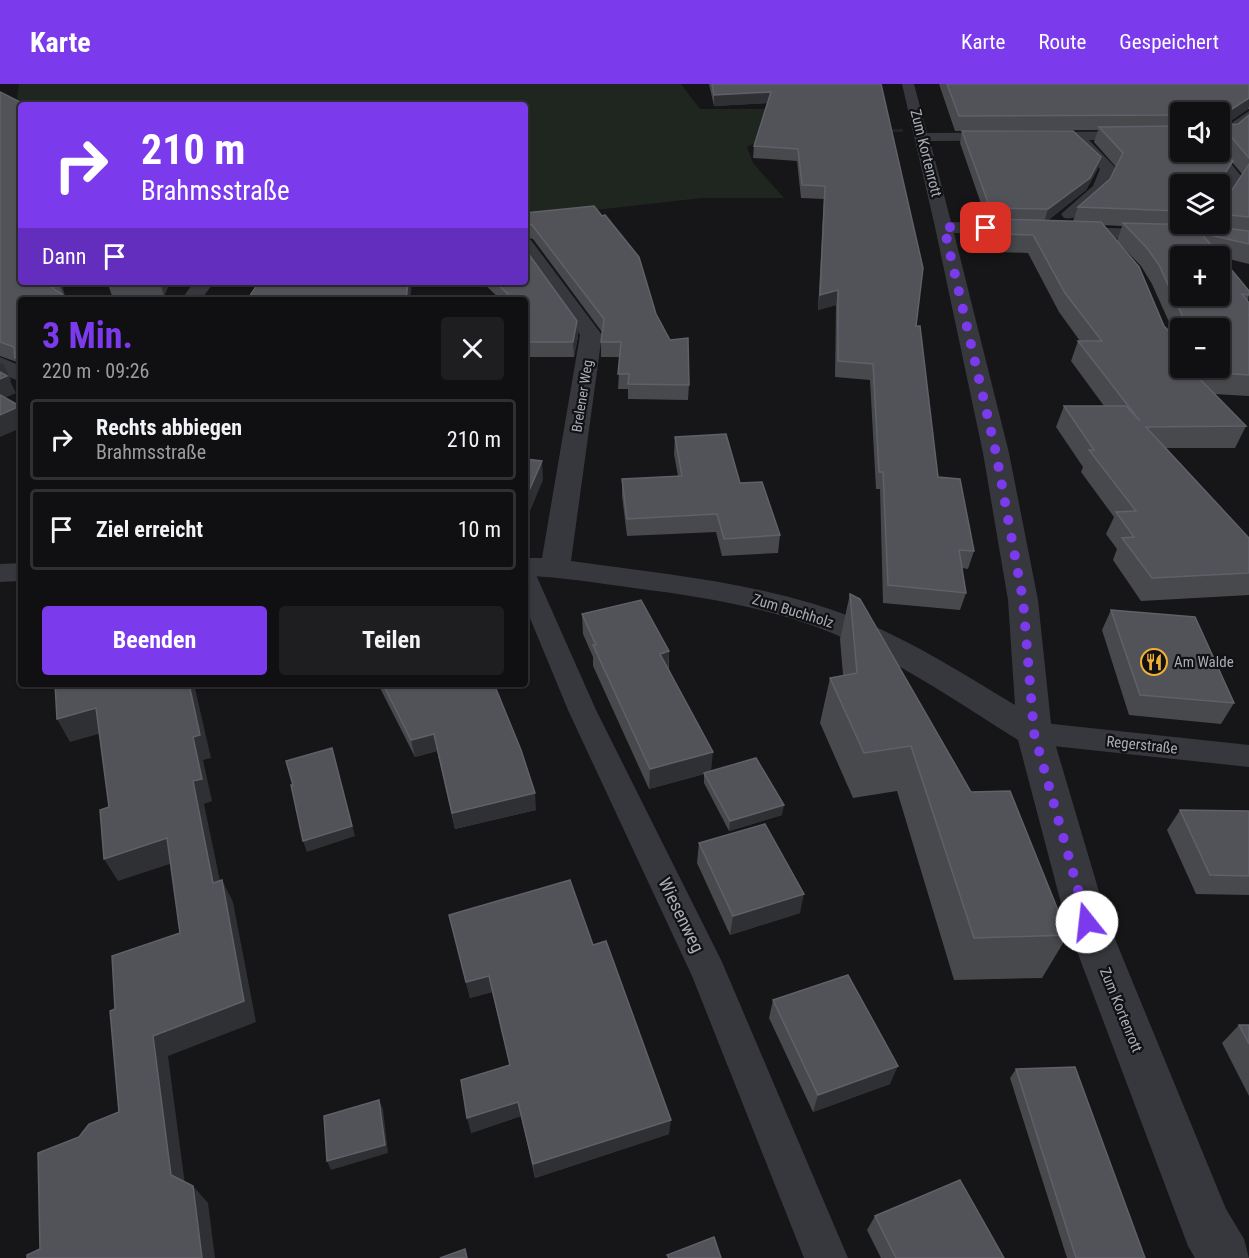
<!DOCTYPE html>
<html lang="de">
<meta charset="utf-8">
<style>
:root{--surface:#101012;--page:#1e1e20;--text:#f1f3f6;--muted:#9c9d9f;--line:#303032;--accent:#7c3aed}
body{margin:0;font-family:"Roboto Condensed",sans-serif;background:var(--page);color:var(--text);height:100vh;display:flex;flex-direction:column;font-size:22px;white-space:nowrap}
*{box-sizing:border-box;margin:0}
p{font-size:20px;color:var(--muted)}
.icon{flex:none;width:33px;height:33px;fill:none;stroke:currentColor;stroke-width:2;stroke-linecap:round;stroke-linejoin:round}
.map{position:relative;flex:1;overflow:hidden}
.panel{position:absolute;left:18px;top:213px;width:510px;height:390px;display:flex;flex-direction:column;background:var(--surface);border-radius:6px;box-shadow:0 2px 4px #0004,0 0 0 2px var(--line)}
.panel>*{flex:none}
.top-card{position:absolute;left:18px;top:18px;width:510px;height:183px;border-radius:6px;box-shadow:0 2px 4px #0004,0 0 0 2px var(--line);background:#7c3aed;color:#fff;overflow:hidden}
.buttons{position:absolute;left:1170px;top:18px;display:grid;gap:12px}
.buttons a{display:grid;place-items:center;width:60px;height:60px;border-radius:6px;background:var(--surface);box-shadow:0 2px 4px #0004,0 0 0 2px var(--line);font-size:30px}
.pin{position:absolute;display:grid;place-items:center;width:51px;height:51px;color:#fff;margin:-26px;border-radius:12px;box-shadow:0 3px 9px #0006}
.me{position:absolute;width:66px;margin:-33px;rotate:344deg;stroke-linejoin:round;filter:drop-shadow(0 0 4px #0008)}
.turn{display:flex;align-items:center;gap:21px;height:126px;padding:0 24px;font-size:27px}
.turn .icon{width:78px;height:78px;stroke-width:2.5}
.turn b{display:block;font-size:42px;line-height:51px}
.then{display:flex;align-items:center;height:57px;padding:0 24px;background:#0003;gap:12px;font-size:22px}
.round{display:grid;place-items:center;flex:none;width:63px;height:63px;border-radius:6px;background:var(--page)}
.summary{display:flex;align-items:center;justify-content:space-between;height:102px;padding:0 24px}
h1{font-size:36px;font-weight:700;line-height:45px;color:var(--accent)}
.cta{display:flex;gap:12px;margin-top:auto;padding:12px 24px}
.cta a{flex:1;height:69px;border-radius:6px;background:var(--accent);color:#fff;font-size:24px;font-weight:700;line-height:69px;text-align:center}
.cta a+a{background:var(--page);color:var(--text)}
ul{padding:0;list-style:none}
li{display:flex;align-items:center;gap:18px;height:81px;margin:0 12px 9px;padding:0 12px;border:3px solid var(--line);border-radius:6px}
li div{flex:1}
li b{display:block;font-size:22px}
li em{font-style:normal}
header{display:flex;align-items:center;gap:36px;box-sizing:border-box;height:84px;padding:0 30px;background:var(--accent);color:#fff}
header strong{font-size:28px}
nav{display:flex;gap:33px;margin-inline-start:auto;font-size:21px}
.map>svg:first-child{display:block}
.green{fill:#1e261f}
.lines{fill:none;stroke-linecap:round;stroke-linejoin:round}
.service{fill:#37383d;fill-rule:evenodd}
.minor{fill:#37383d;fill-rule:evenodd}
.wall{fill:#47494d;fill-rule:evenodd}
.shaded-wall{fill:#2f3033}
.building{fill:#525359;stroke:#5f6168;stroke-width:1.5;fill-rule:evenodd}
.route{stroke:#7c3aed;stroke-width:10;stroke-dasharray:0 18}
.labels{text-anchor:middle;stroke-width:4.5;stroke-linejoin:round;paint-order:stroke}
.far-street-label{font-size:14px;fill:#a8adb8;stroke:#111113}
.street-label{font-size:15px;fill:#a8adb8;stroke:#111113}
.poi-label{font-size:15px;fill:#a8adb8;stroke:#111113;text-anchor:start}
.near-street-label{font-size:18px;fill:#a8adb8;stroke:#111113}
</style>
<header>
<strong>Karte</strong>
<nav><a>Karte</a><a>Route</a><a>Gespeichert</a></nav>
</header>
<div class="map">
<svg width="1249" height="1174" viewBox="0 0 1249 1174">
<rect width="100%" height="100%" fill="#161618"/>
<path class="green" d="M19,0H681L700,25H825L841,45H903V48L773,50L747,63L753,79L784,114H702L525,134V21H23L17,14Z"/>
<g class="lines">
<g class="service">
<path d="M1220,66L1242,93L1225,121L1220,122V108L1229,93L1209,68Z"/>
<path d="M525,485L534,488L537,493L596,626L722,878L848,1174H804L692,892L568,626L525,522Z"/>
<path d="M1034,638L1249,661V683L1034,660L1024,657L1020,649L1024,641Z"/>
</g>
<g class="minor">
<path d="M902,0H914L927,49L1180,47V55L1089,56L1113,81L1116,84C1112,103 1086,139 1064,134L1061,130L1093,102L1100,85L1071,56L930,57L951,138L1191,147L1249,153V163L1191,157L954,149L1009,369L1038,516L1052,649L1108,838L1226,1125L1244,1155L1249,1174H1195L1188,1162L1066,838L1018,656C961,620 904,581 841,553C776,524 704,513 634,504C597,499 562,493 525,492V474H542L580,251L525,173V155L531,156L602,251L571,477C669,491 769,499 862,537C915,559 965,591 1015,621L1008,516L983,369L935,143Z"/>
<path d="M1249,27V38L1231,54L1220,55V47Z"/>
<path d="M194,198H214L201,216H181Z"/>
<path d="M0,273L21,282V298L0,289Z"/>
<path d="M21,479V497L0,498V480Z"/>
</g>
</g>
<g class="wall">
<path d="M709,0H881L938,393L974,467L968,485L962,484L966,509L960,526L883,519L880,405H876L870,296L835,293L836,221L818,226L824,115L801,114L797,77L753,74L754,62L767,19L714,22Z"/>
<path d="M939,0H1249V25H1248L1224,41L1238,40L1249,31V180L1221,173L1249,207L1248,218L1249,219V312L1214,310L1246,342L1235,364H1166L1249,454V511L1141,517L1113,476L1117,465L1106,450L1114,433L1081,388L1083,383L1056,343L1064,322H1104L1071,277L1078,257H1080L1059,228L1028,169L998,168L992,153L996,137H987L960,59L962,47L1101,73L1097,86L1086,106L1047,137H1073L1078,123L1110,95L1116,83L1094,58L1098,46L955,47ZM1180,28H1220L1180,68ZM1232,78L1242,90L1232,106L1225,107V96ZM1180,100H1220V140H1209L1208,142L1191,141L1193,140H1180ZM1103,141L1122,142L1117,157L1141,182L1152,200L1173,247H1169L1164,242ZM1180,244H1220L1180,284Z"/>
<path d="M0,8L21,198H61L66,216H21L17,278L0,272Z"/>
<path d="M525,129L656,230L689,301L688,316L628,315V305H618L620,273H601V258L602,248L533,155L525,153Z"/>
<path d="M108,198H170L164,212L113,215L108,200Z"/>
<path d="M482,198H525L577,237L578,252L574,273H525V216H501Z"/>
<path d="M675,353L740,399L780,451L778,469L722,472L716,448L627,452L622,412V395L678,392L674,370Z"/>
<path d="M850,510L971,708L1068,851L1042,894L954,896L897,707L853,714L820,639L830,594L843,591L840,555Z"/>
<path d="M1111,526L1234,619L1221,640L1129,631L1102,546Z"/>
<path d="M582,530L669,567V585L711,687L782,731L729,747L704,699V690L649,705L593,582V573L583,550Z"/>
<path d="M378,600H494L536,726L455,745L437,667L415,673Z"/>
<path d="M1180,726L1249,727V811L1196,810L1167,746Z"/>
<path d="M699,759L800,829L730,851L697,779Z"/>
<path d="M449,831L593,861L669,1050L535,1094L521,1032L471,1049L510,981L492,908L470,914Z"/>
<path d="M773,916L890,1000L813,1028L769,934Z"/>
<path d="M1239,941H1249V1012L1222,959Z"/>
<path d="M1016,985L1145,1174H1067L1010,994Z"/>
<path d="M875,1132L1004,1174H881L867,1146Z"/>
</g>
<g class="shaded-wall">
<path d="M771,8L770,19L714,22V11Z"/>
<path d="M1249,14V22L1248,25L1220,45L1224,30Z"/>
<path d="M1228,49L1222,65H1220V50Z"/>
<path d="M1101,73L1097,86L1086,106L1044,139L1048,125Z"/>
<path d="M1233,77L1226,93L1220,105L1224,91Z"/>
<path d="M59,198H61L66,216L60,202Z"/>
<path d="M160,198H170L164,212Z"/>
<path d="M408,198H412L410,216H406Z"/>
<path d="M838,206L836,221L818,226L820,211Z"/>
<path d="M577,237L578,252L574,273L573,258Z"/>
<path d="M21,272V287L15,274Z"/>
<path d="M3,279L11,296L10,297L16,309L0,316V280Z"/>
<path d="M20,322L21,344L0,353V331Z"/>
<path d="M542,377L543,396L525,439V416Z"/>
<path d="M669,567L668,587L660,570Z"/>
<path d="M189,600H194L211,674L203,676L212,717L204,720L225,821L213,799L193,697V653Z"/>
<path d="M96,624L109,647L70,658L57,635Z"/>
<path d="M434,650L437,667L415,673L411,656Z"/>
<path d="M332,664L355,752L307,768L303,757Z"/>
<path d="M713,668L711,688L649,705L650,685Z"/>
<path d="M535,709L536,726L455,745L452,729Z"/>
<path d="M784,721L782,731L729,747L730,737Z"/>
<path d="M167,754L179,777L118,797L104,775Z"/>
<path d="M222,796L233,818L256,938L168,972L186,1108L171,1091L153,952Z"/>
<path d="M804,810L800,829L730,851L733,832Z"/>
<path d="M489,892L492,908L470,914L466,898Z"/>
<path d="M898,982L890,1000L813,1028L818,1011Z"/>
<path d="M379,1016L383,1025L388,1069L331,1086L327,1077Z"/>
<path d="M518,1018L521,1032L471,1049L467,1034Z"/>
<path d="M671,1036L669,1050L535,1094L533,1080Z"/>
<path d="M193,1102L208,1119L215,1174H202Z"/>
</g>
<g class="building">
<path d="M712,0H881L923,184L916,242H920L938,393L960,395L974,467L959,466L966,509L888,501L883,388H879L873,280L838,277V206L820,211L825,102L802,101L798,65L754,62L771,8L714,11Z"/>
<path d="M947,0H1249V14L1224,30V41L1238,40L1249,31V74L1228,49L1220,50V28H1180V31L959,32Z"/>
<path d="M0,8L26,21H21V198H59L60,202L51,203L63,211L64,216H21V272L15,274L14,263L0,258Z"/>
<path d="M1180,42V68H1220V61L1233,77L1224,91L1225,107L1232,106L1249,80V133L1220,130V100H1180V127L1078,123L1110,95L1123,69L1099,43Z"/>
<path d="M962,47H1073L1101,73L1090,94L1048,125L990,124Z"/>
<path d="M594,122L602,132L605,131L639,173L656,230L670,256L688,254L689,301L628,300L629,290H618L621,258H601L604,235L532,141L525,140V129Z"/>
<path d="M996,135L1101,138L1139,183L1164,242L1169,247H1180V284H1220V244H1183L1186,240L1159,181L1147,164L1123,139L1198,141L1249,147V160L1201,149L1249,207V211L1242,210L1249,219V231L1248,230L1249,232V291L1192,287L1246,342L1146,343L1249,454V489L1152,494L1122,454L1134,453L1116,428L1136,427L1089,366H1094L1064,322H1126L1140,337L1078,257H1102L1065,209L1033,151L1003,150ZM1180,172H1220V212H1180Z"/>
<path d="M525,165L577,237L573,258H525V216H507L508,210L495,198H525Z"/>
<path d="M108,198H141L108,200Z"/>
<path d="M259,198H408L406,216H247Z"/>
<path d="M0,288L7,292L0,295Z"/>
<path d="M0,311L20,322L0,331Z"/>
<path d="M726,350L740,399L762,398L780,451L724,455L717,430L627,435L622,395L682,392L675,353Z"/>
<path d="M525,375L542,377L525,416Z"/>
<path d="M850,510L860,515L971,708L1010,707L1068,851L974,854L911,662L864,669L830,594L857,589Z"/>
<path d="M641,516L669,567L660,570L713,668L650,685L593,561H596L582,530Z"/>
<path d="M1111,526L1195,533L1234,619L1140,611Z"/>
<path d="M55,600H189L200,651L193,653L202,695L193,697L213,799L222,796L244,917L153,952L171,1091L193,1102L202,1174H27V1171L40,1165L38,1069L79,1053L89,1040L119,1028L110,927L115,925L112,872L180,849L167,754L104,775L100,726L109,723L96,624L57,635Z"/>
<path d="M383,600H494L521,666L535,709L452,729L434,650L411,656Z"/>
<path d="M332,664L352,742L303,757L291,701H293L286,677Z"/>
<path d="M756,674L784,721L730,737L704,689Z"/>
<path d="M1180,726L1249,727V792L1210,791Z"/>
<path d="M765,740L804,810L733,832L699,759Z"/>
<path d="M570,796L593,861L606,857L671,1036L533,1080L518,1018L467,1034L461,996L510,981L489,892L466,898L449,831Z"/>
<path d="M848,891L898,982L818,1011L773,916Z"/>
<path d="M1239,941H1249V960Z"/>
<path d="M1075,983L1145,1174H1076L1016,985Z"/>
<path d="M379,1016L385,1061L327,1077L324,1032Z"/>
<path d="M960,1096L1004,1174H896L875,1132Z"/>
<path d="M714,1153L721,1174H669L667,1171Z"/>
<path d="M465,1165L467,1174H440Z"/>
</g>
<g class="lines">
<path class="route" d="M986,144L944,143L996,369L1023,516L1034,649L1087,838"/>
</g>
<defs>
<symbol id="restaurant-ring" viewBox="-11 -11 22 22"><circle r="9.5" fill="#111113" stroke="#f2b134" stroke-width="1.5"/><path d="M-5-6h1v4h1v-4h1v4h1v-4h1v5L-1.5 .5V6h-2V.5L-5-1ZM5-6V6H3V1.5H1.5Q1.5-4 5-6Z" fill="#f2b134"/></symbol>
</defs>
<g fill-rule="evenodd">
<use href="#restaurant-ring" x="1139" y="563" width="30" height="30"/>
</g>
<g class="labels">
<g class="far-street-label">
<text transform="translate(582 312) rotate(-81)" y="5">Brelener Weg</text>
</g>
<g class="street-label">
<text transform="translate(926 69) rotate(76)" y="5">Zum Kortenrott</text>
<text transform="translate(793 527) rotate(17)" y="5">Zum Buchholz</text>
<text transform="translate(1142 661) rotate(6)" y="5">Regerstraße</text>
<text transform="translate(1121 926) rotate(68)" y="5">Zum Kortenrott</text>
</g>
<g class="poi-label">
<text x="1174" y="583">Am Walde</text>
</g>
<g class="near-street-label">
<text transform="translate(681 831) rotate(64)" y="6">Wiesenweg</text>
</g>
</g>
</svg>
<div class="buttons">
<a><svg class="icon" aria-label="sound" viewBox="0 0 24 24"><path d="M4 9h4l5-4v14l-5-4H4zM17 9q2 3 0 6"/></svg></a>
<a><svg class="icon" aria-label="layers" viewBox="0 0 24 24"><path d="M12 4l9 5-9 5-9-5zM3 14l9 5 9-5"/></svg></a>
<a>+</a>
<a>−</a>
</div>
<div class="pin" style="left:986px;top:144px;background:#d93025"><svg class="icon" aria-label="arrive" viewBox="0 0 24 24"><path d="M6 21V4h12l-3 4 3 4H6"/></svg></div>
<svg class="me" style="left:1087px;top:838px" viewBox="-20 -20 40 40"><circle r="19" fill="#fff"/><path d="M0-13L10 11 0 6-10 11z" fill="#7c3aed"/></svg>
<div class="top-card">
<div class="turn"><svg class="icon" aria-label="right" viewBox="0 0 24 24"><path d="M7 20v-9h11M14 6l5 5-5 5"/></svg><div><b>210 m</b>Brahmsstraße</div></div>
<div class="then">Dann<svg class="icon" aria-label="arrive" viewBox="0 0 24 24"><path d="M6 21V4h12l-3 4 3 4H6"/></svg></div>
</div>
<section class="panel">
<div class="summary"><div><h1>3 Min.</h1><p>220 m · 09:26</p></div><a class="round"><svg class="icon" aria-label="close" viewBox="0 0 24 24"><path d="M6 6l12 12M18 6L6 18"/></svg></a></div>
<ul>
<li><svg class="icon" aria-label="right" viewBox="0 0 24 24"><path d="M7 20v-9h11M14 6l5 5-5 5"/></svg><div><b>Rechts abbiegen</b><p>Brahmsstraße</p></div><em>210 m</em></li>
<li><svg class="icon" aria-label="arrive" viewBox="0 0 24 24"><path d="M6 21V4h12l-3 4 3 4H6"/></svg><div><b>Ziel erreicht</b></div><em>10 m</em></li>
</ul>
<div class="cta"><a>Beenden</a><a>Teilen</a></div>
</section>
</div>
